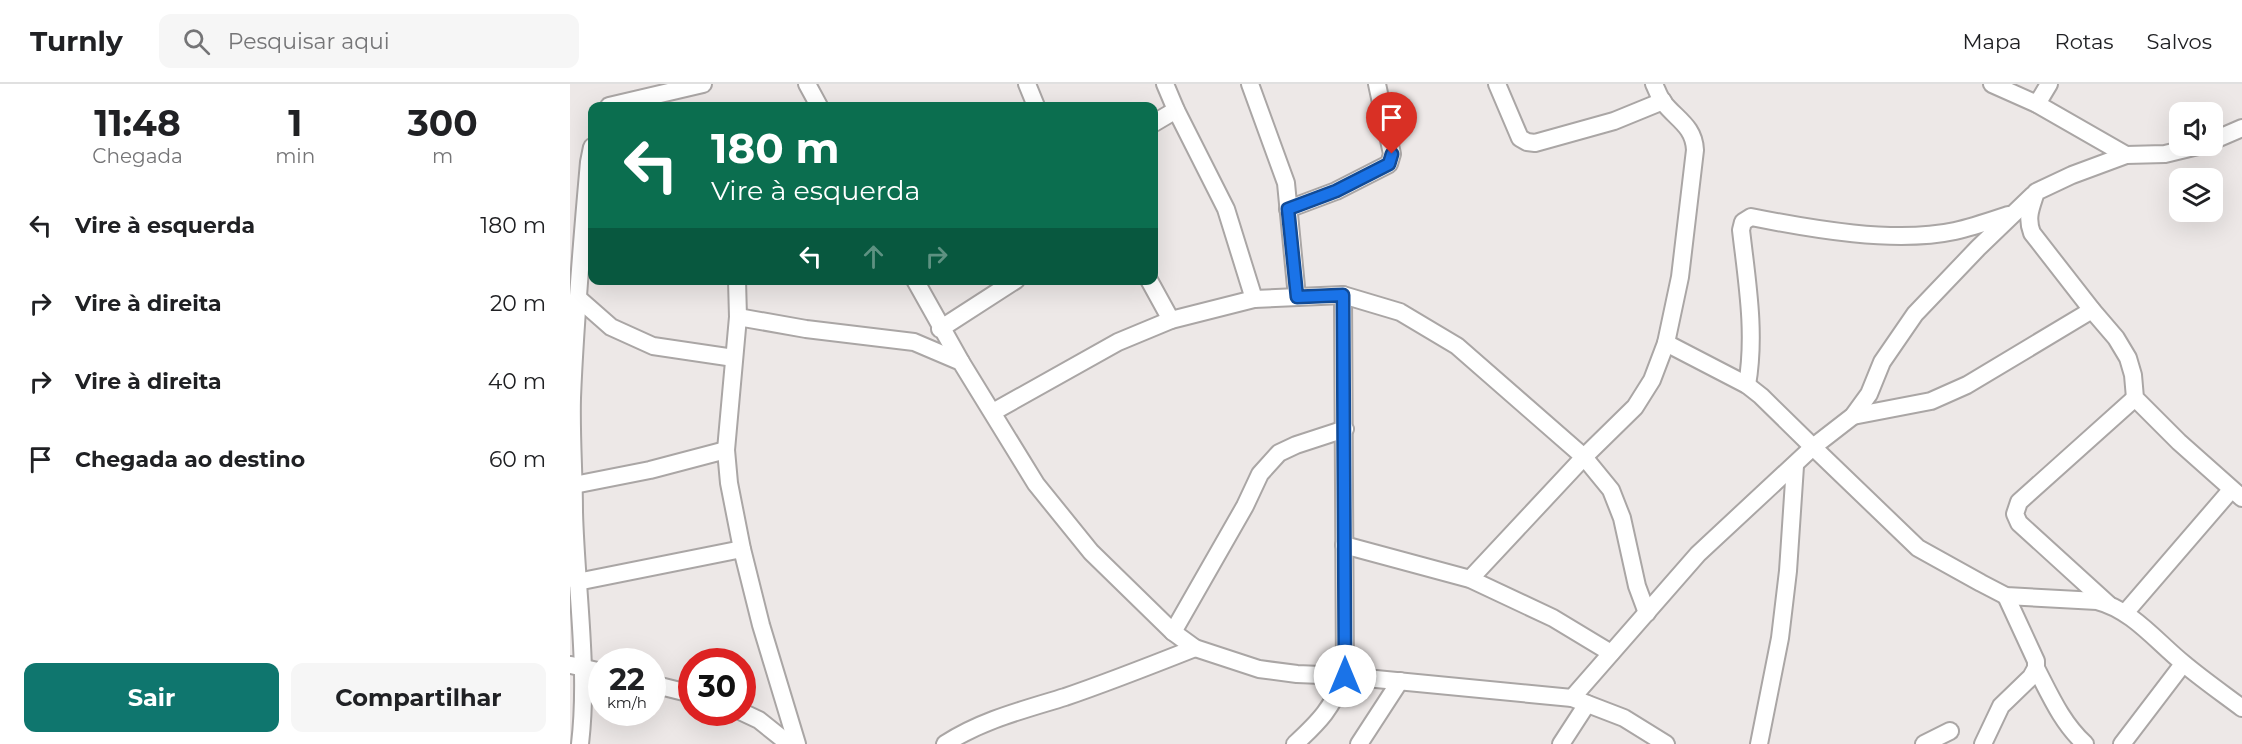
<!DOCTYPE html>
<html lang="pt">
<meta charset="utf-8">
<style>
:root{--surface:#fff;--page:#f6f6f6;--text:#202124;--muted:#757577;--line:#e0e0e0;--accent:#0f766e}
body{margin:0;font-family:Montserrat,sans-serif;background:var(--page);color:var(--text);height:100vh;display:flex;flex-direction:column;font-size:22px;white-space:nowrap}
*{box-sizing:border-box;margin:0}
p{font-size:20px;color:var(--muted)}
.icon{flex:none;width:33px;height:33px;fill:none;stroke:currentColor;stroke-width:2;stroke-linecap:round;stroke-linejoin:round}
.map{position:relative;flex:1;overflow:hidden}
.sheet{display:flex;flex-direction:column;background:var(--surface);width:570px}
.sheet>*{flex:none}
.guide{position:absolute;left:18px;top:18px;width:570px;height:183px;border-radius:12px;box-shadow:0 6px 24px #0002;background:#0b6e4f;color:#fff;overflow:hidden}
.controls{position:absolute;left:1599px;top:18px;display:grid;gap:12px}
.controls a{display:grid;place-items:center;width:54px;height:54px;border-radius:12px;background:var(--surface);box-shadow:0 6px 24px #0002;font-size:30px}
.speed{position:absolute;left:18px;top:564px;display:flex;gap:12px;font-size:30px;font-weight:700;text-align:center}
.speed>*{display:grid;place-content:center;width:78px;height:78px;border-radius:50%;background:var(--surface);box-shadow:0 6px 24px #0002;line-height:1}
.speed small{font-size:15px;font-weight:400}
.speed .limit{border:9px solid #d22;background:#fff;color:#111}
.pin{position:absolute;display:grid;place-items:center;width:51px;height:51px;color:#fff;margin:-62px -26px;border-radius:50% 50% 50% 0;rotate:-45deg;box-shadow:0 0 6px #0007}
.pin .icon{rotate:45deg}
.me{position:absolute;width:66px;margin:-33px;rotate:0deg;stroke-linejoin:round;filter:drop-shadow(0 0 4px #0008)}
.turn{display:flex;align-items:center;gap:21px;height:126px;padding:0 24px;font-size:27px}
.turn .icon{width:78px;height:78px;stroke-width:2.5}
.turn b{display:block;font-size:42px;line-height:51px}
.lanes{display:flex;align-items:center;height:57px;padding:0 24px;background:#0003;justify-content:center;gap:30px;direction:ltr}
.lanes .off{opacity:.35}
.eta{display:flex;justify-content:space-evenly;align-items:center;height:102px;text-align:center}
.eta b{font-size:36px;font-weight:700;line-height:42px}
.primary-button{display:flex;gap:12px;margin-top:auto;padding:12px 24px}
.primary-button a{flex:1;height:69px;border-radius:12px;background:var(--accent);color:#fff;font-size:24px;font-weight:700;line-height:69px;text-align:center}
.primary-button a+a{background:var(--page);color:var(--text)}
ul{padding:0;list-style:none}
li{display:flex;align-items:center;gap:18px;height:78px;padding:0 24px}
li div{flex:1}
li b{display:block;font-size:22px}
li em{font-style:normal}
header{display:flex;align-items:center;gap:36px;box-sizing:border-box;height:84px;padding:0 30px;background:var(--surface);border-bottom:2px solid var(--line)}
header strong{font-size:28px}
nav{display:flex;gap:33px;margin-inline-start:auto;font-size:21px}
.search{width:420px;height:54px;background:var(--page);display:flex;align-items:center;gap:15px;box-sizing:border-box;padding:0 21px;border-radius:12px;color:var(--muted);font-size:22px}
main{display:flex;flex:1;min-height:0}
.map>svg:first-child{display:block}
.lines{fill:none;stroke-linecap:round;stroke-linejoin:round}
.minor-casing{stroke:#aaa6a5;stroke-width:20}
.minor{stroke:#fff;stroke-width:16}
.route-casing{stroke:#114b97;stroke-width:15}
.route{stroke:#1a73e8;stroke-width:10}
</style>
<header>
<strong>Turnly</strong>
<div class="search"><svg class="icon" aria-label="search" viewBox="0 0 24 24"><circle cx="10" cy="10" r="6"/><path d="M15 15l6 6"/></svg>Pesquisar aqui</div>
<nav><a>Mapa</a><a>Rotas</a><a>Salvos</a></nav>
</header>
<main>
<section class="sheet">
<div class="eta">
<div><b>11:48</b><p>Chegada</p></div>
<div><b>1</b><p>min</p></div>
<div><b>300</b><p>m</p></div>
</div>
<ul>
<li><svg class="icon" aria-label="left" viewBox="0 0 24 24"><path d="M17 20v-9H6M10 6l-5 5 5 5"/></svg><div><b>Vire à esquerda</b></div><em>180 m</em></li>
<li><svg class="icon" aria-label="right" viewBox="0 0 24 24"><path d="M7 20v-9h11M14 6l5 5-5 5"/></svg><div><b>Vire à direita</b></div><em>20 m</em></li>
<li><svg class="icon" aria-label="right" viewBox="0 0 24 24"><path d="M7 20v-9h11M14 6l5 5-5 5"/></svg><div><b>Vire à direita</b></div><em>40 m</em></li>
<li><svg class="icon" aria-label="arrive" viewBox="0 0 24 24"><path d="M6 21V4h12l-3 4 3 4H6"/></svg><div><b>Chegada ao destino</b></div><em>60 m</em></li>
</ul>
<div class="primary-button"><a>Sair</a><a>Compartilhar</a></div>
</section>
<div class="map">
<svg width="1672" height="660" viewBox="0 0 1672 660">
<rect width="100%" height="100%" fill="#ede8e7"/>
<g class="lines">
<defs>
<g id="minor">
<path d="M237,0L249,22"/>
<path d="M457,0L466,22"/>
<path d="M595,0L606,26L656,125L684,215"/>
<path d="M680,0L716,99L727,213"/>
<path d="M927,0L950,54L957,58L965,59L1044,37L1093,17"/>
<path d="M1422,0L1467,20L1556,71"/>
<path d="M1467,20L1479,0"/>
<path d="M39,22L133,0"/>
<path d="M584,39L606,26"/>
<path d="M1642,57L1672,44"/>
<path d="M1628,62L1595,70L1556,71L1502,91L1466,108C1461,124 1456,133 1462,149L1522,226L1546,254L1558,274L1563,291L1565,314L1609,358L1672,414"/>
<path d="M718,125L766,107L819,80L822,70L807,0"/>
<path d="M167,196L168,233L156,366L159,399L172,465L191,541L227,660"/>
<path d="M345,196L391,278"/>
<path d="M579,196L601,236"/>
<path d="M8,214L41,243L83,262L164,274"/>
<path d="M168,233L236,245L344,258L391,278L466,400L521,468L603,548L625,564L689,585L727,590L775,592L1002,614L1054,634L1096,660"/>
<path d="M370,245L446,196"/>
<path d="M1096,259L1177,301L1191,312L1243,363L1283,332L1299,310L1312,278L1345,230L1408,164L1463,111"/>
<path d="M1177,301C1186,249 1177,198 1171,146L1173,138L1181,133C1241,145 1325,160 1385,147C1403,143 1420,137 1438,131"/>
<path d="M423,328L548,258L601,236L684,215L773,211L830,228L887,262L1014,373L1041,406L1052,434L1067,502L1077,529"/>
<path d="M1283,332L1361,317L1397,301L1522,226"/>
<path d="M4,401L80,386L156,366"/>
<path d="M774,461L900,495L983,534L1041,569"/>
<path d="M900,495L1014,373L1065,323L1082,296L1096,259L1110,193L1125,66C1124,42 1106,35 1093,18C1089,13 1087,6 1084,0"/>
<path d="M7,498L172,465"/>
<path d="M1436,512L1466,577V584C1480,611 1492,639 1515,660"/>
<path d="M1538,520L1449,439L1445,430L1449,418L1565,314"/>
<path d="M1555,529L1661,406"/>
<path d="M603,548L675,422L690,390L709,369L726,361L775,345"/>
<path d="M1,581L32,588"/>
<path d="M82,600L122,610"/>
<path d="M1002,614L1128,470L1243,363L1348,464L1411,499L1436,512L1527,517C1562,526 1585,556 1613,579C1632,595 1652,609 1672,624"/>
<path d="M172,628L189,636L219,660"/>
<path d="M10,660C19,584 6,505 4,428C4,390 1,352 2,314C5,235 12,157 19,78L22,63"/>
<path d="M375,660C412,636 453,626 495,613C539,598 582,581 625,564"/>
<path d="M725,660C751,636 761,625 775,592L773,211"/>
<path d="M789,660L830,597"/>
<path d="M991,660L1017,620"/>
<path d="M1189,660L1210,554L1218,487L1225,382"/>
<path d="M1354,660L1380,647"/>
<path d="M1413,660L1431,622L1461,593L1466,584"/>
<path d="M1552,660L1613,580"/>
</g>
</defs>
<use href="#minor" class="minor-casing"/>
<use href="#minor" class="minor"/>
</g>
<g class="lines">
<defs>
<path id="route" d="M775,592L773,211L727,213L718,125L766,107L819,80L822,70"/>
</defs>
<use href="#route" class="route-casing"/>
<use href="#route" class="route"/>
</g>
</svg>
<div class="controls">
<a><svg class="icon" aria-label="sound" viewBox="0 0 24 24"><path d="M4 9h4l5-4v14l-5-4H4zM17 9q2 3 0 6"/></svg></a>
<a><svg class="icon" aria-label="layers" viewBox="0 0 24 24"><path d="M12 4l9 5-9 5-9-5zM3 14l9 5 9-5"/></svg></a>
</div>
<div class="speed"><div>22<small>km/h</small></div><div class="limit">30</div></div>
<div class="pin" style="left:822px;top:70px;background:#d93025"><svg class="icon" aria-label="arrive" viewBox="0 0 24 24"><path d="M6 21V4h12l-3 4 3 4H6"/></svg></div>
<svg class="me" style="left:775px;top:592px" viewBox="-20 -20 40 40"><circle r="19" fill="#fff"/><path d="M0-13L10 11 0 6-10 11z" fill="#1a73e8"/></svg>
<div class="guide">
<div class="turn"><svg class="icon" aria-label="left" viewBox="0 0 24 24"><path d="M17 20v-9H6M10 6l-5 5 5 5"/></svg><div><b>180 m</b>Vire à esquerda</div></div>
<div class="lanes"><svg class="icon" aria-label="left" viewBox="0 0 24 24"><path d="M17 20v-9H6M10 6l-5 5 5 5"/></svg><svg class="icon off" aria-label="ahead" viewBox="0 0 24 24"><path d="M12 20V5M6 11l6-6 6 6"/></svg><svg class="icon off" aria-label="right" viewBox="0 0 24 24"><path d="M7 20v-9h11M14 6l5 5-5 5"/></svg></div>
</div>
</div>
</main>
